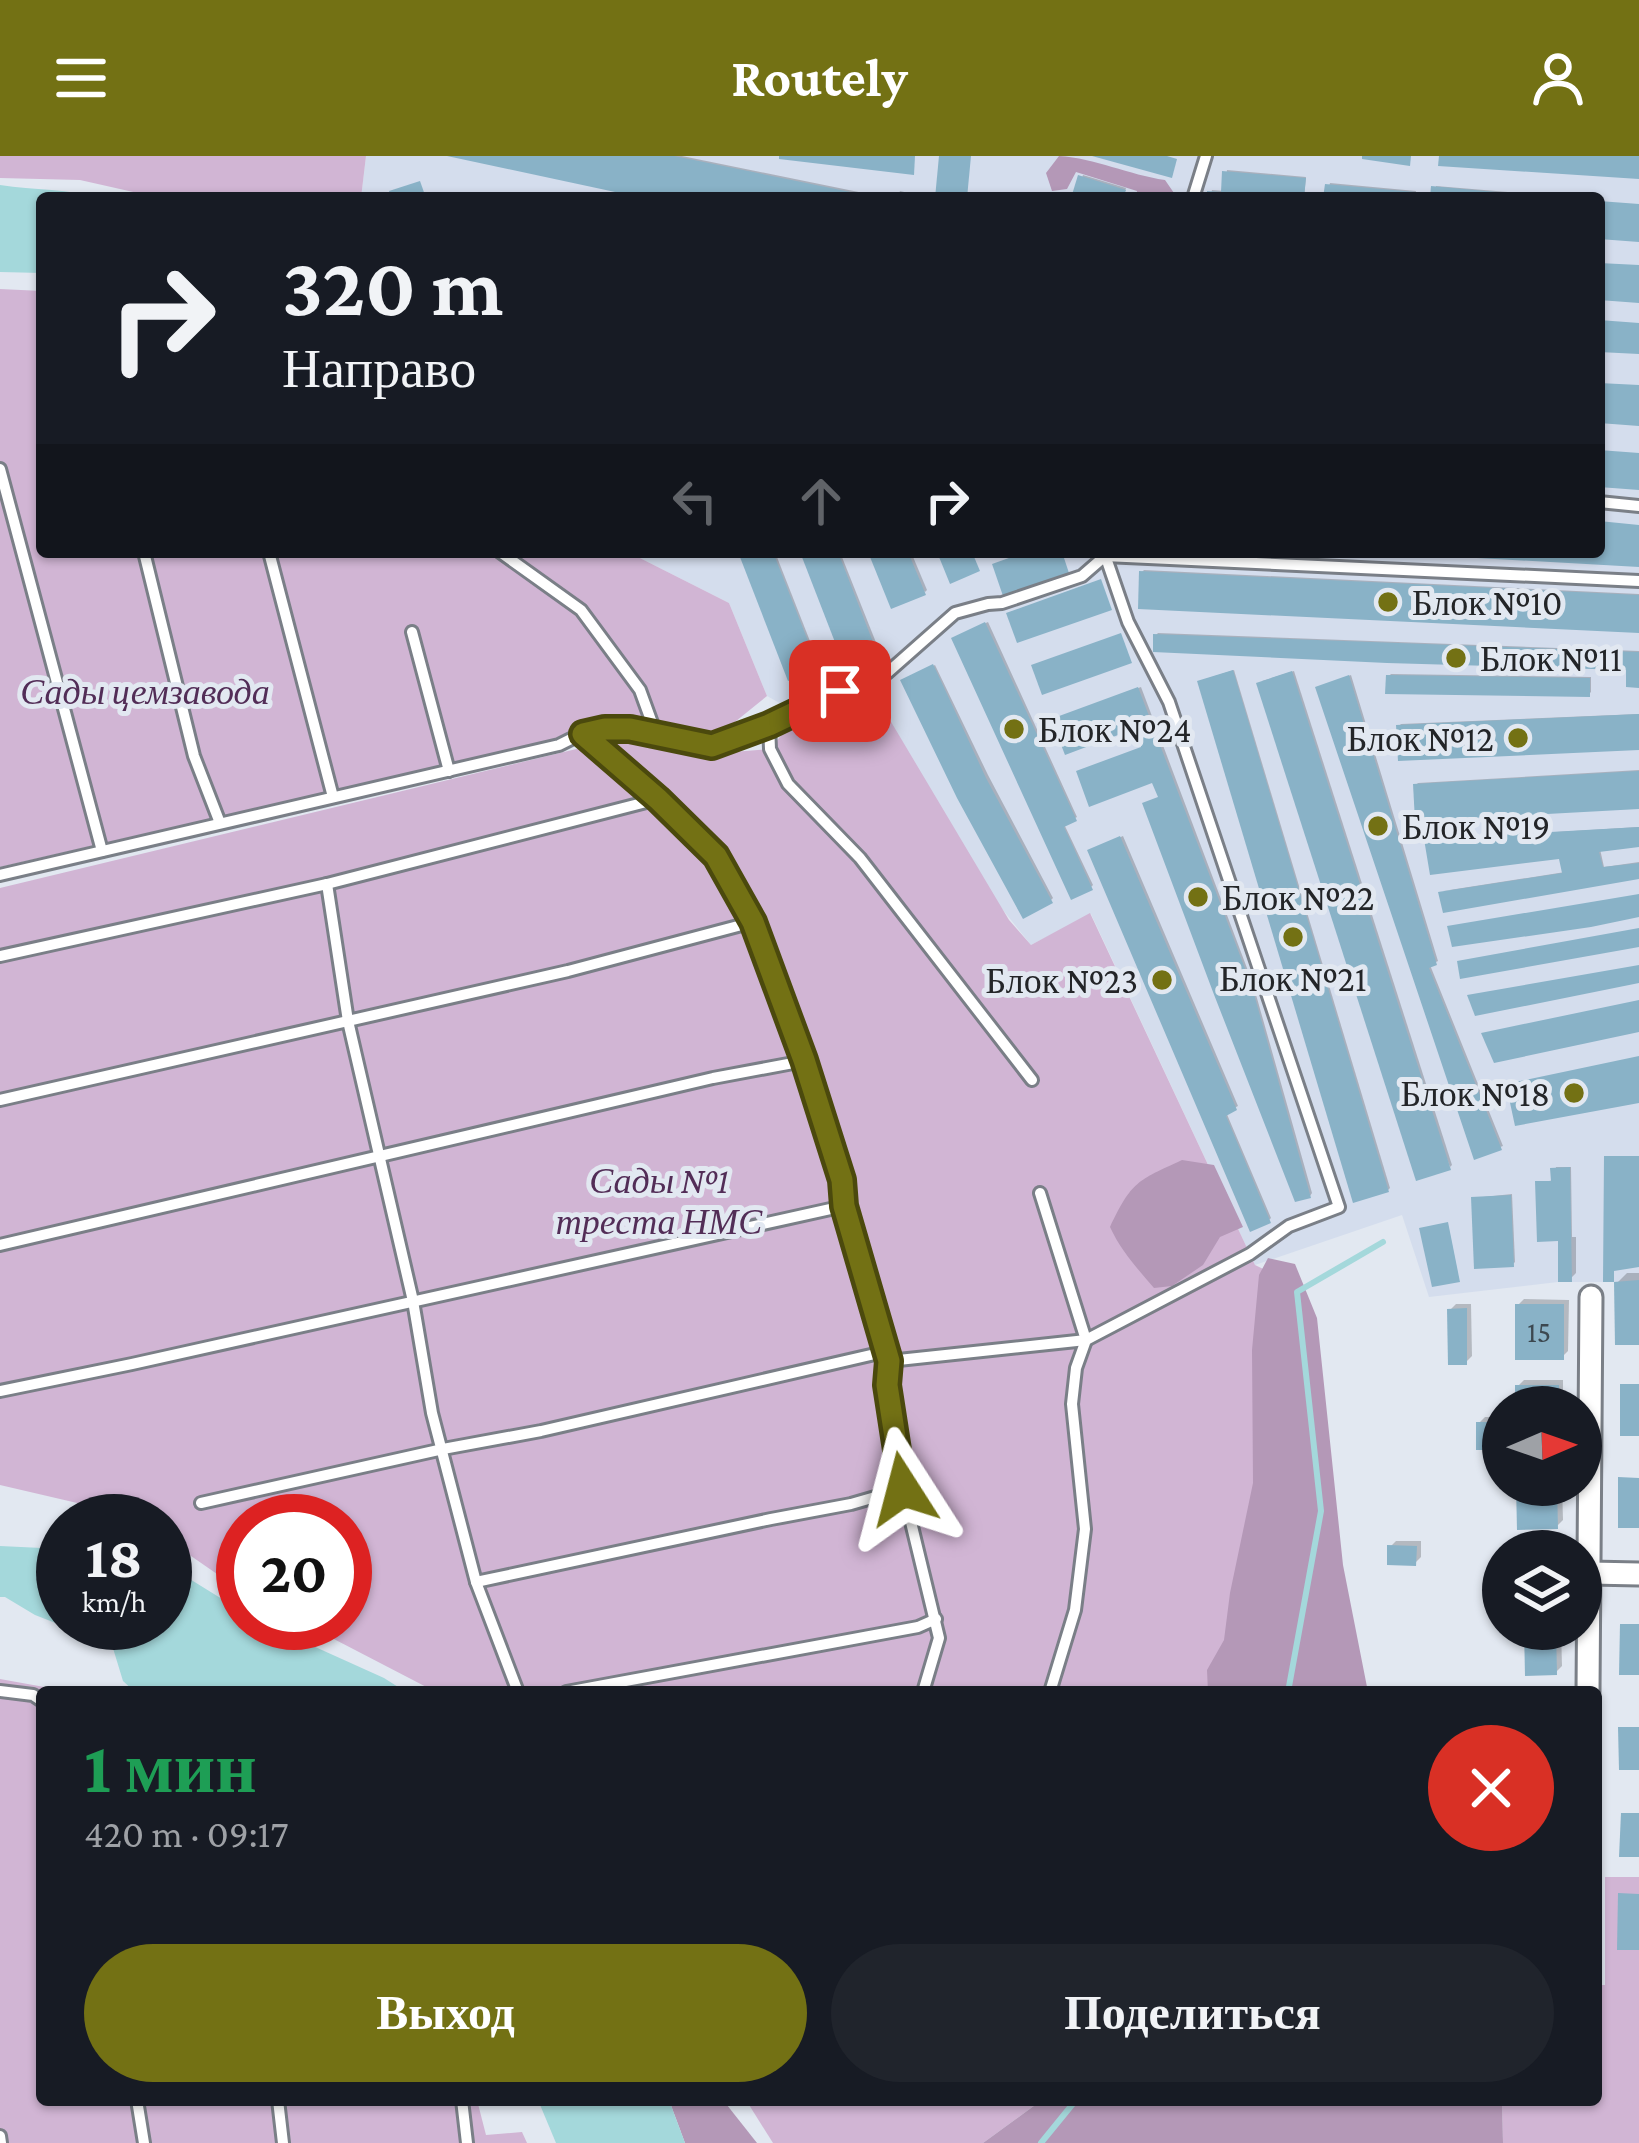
<!DOCTYPE html>
<html lang="ru">
<meta charset="utf-8">
<style>
:root{--surface:#171b24;--page:#20242c;--text:#f1f3f6;--muted:#9ea1a6;--accent:#737114}
body{margin:0;font-family:"Crimson Pro",serif;background:var(--page);color:var(--text);height:100vh;display:flex;flex-direction:column;font-size:45px;white-space:nowrap}
*{box-sizing:border-box;margin:0}
p{font-size:39px;color:var(--muted)}
.icon{flex:none;width:66px;height:66px;fill:none;stroke:currentColor;stroke-width:2;stroke-linecap:round;stroke-linejoin:round}
.map{position:relative;flex:1;overflow:hidden}
.sheet{position:absolute;left:36px;top:1530px;width:1566px;height:420px;display:flex;flex-direction:column;background:var(--surface);border-radius:12px;box-shadow:0 3px 9px #0004}
.sheet>*{flex:none}
.hud{position:absolute;left:36px;top:36px;width:1569px;height:366px;border-radius:12px;box-shadow:0 3px 9px #0004;background:#171b24;color:var(--text);overflow:hidden}
.needle{width:78px;rotate:88deg}
.tools{position:absolute;left:1482px;top:1230px;display:grid;gap:24px}
.tools a{display:grid;place-items:center;width:120px;height:120px;border-radius:50%;background:var(--surface);box-shadow:0 3px 9px #0004;font-size:60px}
.speed{position:absolute;left:36px;top:1338px;display:flex;gap:24px;font-size:60px;font-weight:700;text-align:center}
.speed>*{display:grid;place-content:center;width:156px;height:156px;border-radius:50%;background:var(--surface);box-shadow:0 3px 9px #0004;line-height:1}
.speed small{font-size:30px;font-weight:400}
.speed .limit{border:18px solid #d22;background:#fff;color:#111}
.pin{position:absolute;display:grid;place-items:center;width:102px;height:102px;color:#fff;margin:-51px;border-radius:24px;box-shadow:0 6px 18px #0006}
.me{position:absolute;width:132px;margin:-66px;rotate:351deg;stroke-linejoin:round;filter:drop-shadow(0 0 9px #0008)}
.turn{display:flex;align-items:center;gap:42px;height:252px;padding:0 48px;font-size:54px}
.turn .icon{width:156px;height:156px;stroke-width:2.5}
.turn b{display:block;font-size:84px;line-height:102px}
.lanes{display:flex;align-items:center;height:114px;padding:0 48px;background:#0003;justify-content:center;gap:60px;direction:ltr}
.lanes .off{opacity:.35}
.round{display:grid;place-items:center;flex:none;width:126px;height:126px;border-radius:63px;background:var(--page)}
.overview{display:flex;align-items:center;justify-content:space-between;height:204px;padding:0 48px}
h1{font-size:72px;font-weight:700;line-height:90px;color:#1e9e55}
.primary-button{display:flex;gap:24px;margin-top:auto;padding:24px 48px}
.primary-button a{flex:1;height:138px;border-radius:72px;background:var(--accent);color:#fff;font-size:48px;font-weight:700;line-height:138px;text-align:center}
.primary-button a+a{background:var(--page);color:var(--text)}
header{display:flex;justify-content:space-between;align-items:center;height:156px;padding:0 48px;background:var(--accent);color:#fff;font-size:54px;font-weight:700}
.map>svg:first-child{display:block}
.built{fill:#d4dded}
.green{fill:#d1b5d4}
.forest{fill:#b498b7}
.water{fill:#a4d8db}
.shadow{fill:#0003}
.lines{fill:none;stroke-linecap:round;stroke-linejoin:round}
.stream{stroke:#a4d8db;stroke-width:6}
.building{fill:#89b2c7}
.service-casing{stroke:#7a7f87;stroke-width:16}
.minor-casing{stroke:#7a7f87;stroke-width:27}
.service{stroke:#fff;stroke-width:10}
.minor{stroke:#fff;stroke-width:21}
.route-casing{stroke:#4b490d;stroke-width:30}
.route{stroke:#737114;stroke-width:21}
.poi-dot{fill:#737114;stroke:#e2e8f1;stroke-width:4.5}
.labels{text-anchor:middle;stroke-width:10;stroke-linejoin:round;paint-order:stroke}
.number-label{font-size:30px;fill:#3c4850}
.poi-label{font-size:36px;fill:#232528;stroke:#e2e8f1;text-anchor:start}
.park-label{font-size:36px;font-style:italic;fill:#522d57;stroke:#e2e8f1}
</style>
<header><svg class="icon" aria-label="menu" viewBox="0 0 24 24"><path d="M4 6h16M4 12h16M4 18h16"/></svg>Routely<svg class="icon" aria-label="person" viewBox="0 0 24 24"><circle cx="12" cy="8" r="4"/><path d="M4 21q1-7 8-7t8 7"/></svg></header>
<div class="map">
<svg width="1639" height="1987" viewBox="0 0 1639 1987">
<rect width="100%" height="100%" fill="#e2e8f1"/>
<path class="built" d="M366,0H1639V1189L1614,1126H1558L1429,1141L1402,1059L1255,1109L1091,758L1031,789L839,549L789,570L783,560L785,550L767,540L729,447L628,396H1599V42H361Z"/>
<g class="green">
<path d="M0,0H366L361,42H160L80,24L0,22Z"/>
<path d="M0,133L42,135V396H628L729,447L767,540L720,578L627,567H588L550,585L0,711Z"/>
<path d="M839,549L855,569L884,554L1009,764L1031,789L1090,757L1255,1109L1290,1126L1251,1536H436L303,1467H345V1365H243V1436L165,1382V1365H141L133,1360L0,1329V732L622,582L708,598L770,593L789,570Z"/>
<path d="M0,1523L72,1536H42V1944H477L486,1979L522,1976L527,1987H0Z"/>
<path d="M1605,1721H1639V1987H1503L1502,1944H1596V1829H1605Z"/>
<path d="M746,1944H1042L983,1987H773Z"/>
</g>
<g class="forest">
<path d="M1059,0C1095,2 1129,19 1165,24L1174,37V42H1136L1137,35L1076,16L1067,33L1052,35L1046,17Z"/>
<path d="M1182,1004L1214,1009L1243,1071L1220,1081L1203,1109L1172,1130L1154,1132C1137,1112 1121,1095 1110,1071C1132,1025 1137,1025 1182,1004Z"/>
<path d="M1268,1102L1295,1108L1317,1162L1343,1409L1368,1536H1208L1207,1514L1224,1484L1230,1437L1253,1327L1252,1194L1259,1119Z"/>
<path d="M669,1944H723L757,1987H685Z"/>
<path d="M1042,1944H1502L1503,1987H983Z"/>
</g>
<g class="water">
<path d="M0,29C34,34 69,33 102,42H42V117L0,116Z"/>
<path d="M0,1390L63,1393V1467H165V1412H172L243,1456V1467H262L384,1522L406,1536H135L123,1525L112,1489L35,1459L5,1441H0Z"/>
<path d="M538,1944H669L685,1987H556Z"/>
</g>
<g class="shadow">
<path d="M451,0H682L888,42H658Z"/>
<path d="M1227,14L1306,21L1304,41L1317,42H1210L1212,34L1224,35Z"/>
<path d="M1083,19L1126,32L1123,42H1074Z"/>
<path d="M1330,27L1416,35L1415,42H1326Z"/>
<path d="M1436,30L1581,42H1433Z"/>
<path d="M900,35L913,38V42H897Z"/>
<path d="M742,396H775L819,508L817,510Z"/>
<path d="M804,396H840L879,494L877,496Z"/>
<path d="M871,396H911L927,434L925,436Z"/>
<path d="M1144,414L1639,438V474L1142,416Z"/>
<path d="M988,466L1077,661L1064,668L1093,729L1091,731L957,480Z"/>
<path d="M1158,477L1639,495V529L1630,511L1156,479Z"/>
<path d="M935,509L988,619L1053,742L1051,744L906,523Z"/>
<path d="M1234,514L1390,1032L1388,1034L1203,524Z"/>
<path d="M1294,515L1452,1009L1450,1011L1262,525Z"/>
<path d="M1391,518L1591,521V536L1589,538L1389,520Z"/>
<path d="M1351,519L1438,805L1430,809L1503,990L1475,1000L1321,530Z"/>
<path d="M872,529L878,542L872,548L852,541Z"/>
<path d="M1141,531L1253,828L1312,1037L1310,1040L1136,569L1057,562Z"/>
<path d="M1639,558V591L1399,570L1401,568Z"/>
<path d="M1639,614V650L1416,629L1418,627Z"/>
<path d="M1639,671V688L1600,693L1604,711L1639,706V720L1443,735L1565,716L1561,700L1427,684Z"/>
<path d="M1123,680L1238,950L1226,956L1271,1062L1269,1064L1093,693Z"/>
<path d="M1556,1011H1571L1572,1081H1576V1117L1570,1123L1561,1082L1539,1027L1554,1024Z"/>
<path d="M1512,1038L1515,1106L1513,1108L1474,1042Z"/>
<path d="M1627,1117H1639V1186L1617,1127Z"/>
<path d="M1524,1143L1569,1144L1568,1195L1562,1201L1518,1149Z"/>
<path d="M1456,1148H1471L1472,1200L1466,1206L1450,1154Z"/>
<path d="M1524,1224H1563V1251H1518V1230Z"/>
<path d="M1485,1261H1501V1285L1495,1291L1479,1267Z"/>
<path d="M1519,1329H1562L1563,1364L1557,1370Z"/>
<path d="M1396,1385H1421V1401L1415,1407L1390,1391Z"/>
<path d="M1527,1473H1561L1562,1510L1556,1516Z"/>
</g>
<g class="lines">
<g class="stream">
<path d="M1288,1536L1321,1355L1297,1136L1383,1086"/>
<path d="M1041,1987L1076,1944"/>
</g>
</g>
<g class="building">
<path d="M447,0H674L870,40L643,42Z"/>
<path d="M779,0H915L914,19L779,3Z"/>
<path d="M939,0H971L967,42H935Z"/>
<path d="M1092,0H1167L1177,3L1172,22Z"/>
<path d="M1362,0H1411L1410,10L1362,3Z"/>
<path d="M1439,0H1639V23L1438,10Z"/>
<path d="M1222,15L1306,22L1304,42H1207V35L1221,36Z"/>
<path d="M1078,19L1126,34L1123,42H1071Z"/>
<path d="M420,25L426,42H391L389,35Z"/>
<path d="M1325,28L1415,36V42H1323Z"/>
<path d="M1431,30L1528,39V42H1430Z"/>
<path d="M1599,45L1639,48V86L1599,83Z"/>
<path d="M1599,107L1639,109V147L1599,144Z"/>
<path d="M1599,164L1639,167V198L1599,196Z"/>
<path d="M1599,227L1639,229V270L1599,267Z"/>
<path d="M1599,294L1639,297V334L1599,331Z"/>
<path d="M1599,365L1639,369V411L1441,400V396H1599Z"/>
<path d="M738,396H773L819,513L788,525Z"/>
<path d="M800,396H838L878,499L845,512Z"/>
<path d="M868,396H908L926,439L891,453Z"/>
<path d="M937,396H972L980,415L950,428Z"/>
<path d="M1026,396H1062L1069,417L1003,440L992,408Z"/>
<path d="M1139,415L1639,439V477L1138,453Z"/>
<path d="M1101,423L1112,454L1017,487L1006,457Z"/>
<path d="M985,466L1077,665L1064,671L1093,734L1071,744L951,482Z"/>
<path d="M1121,477L1132,507L1042,539L1031,509Z"/>
<path d="M1153,478L1639,496V532L1626,531V514L1387,507L1153,496Z"/>
<path d="M933,508L986,622L1053,747L1023,763L957,642L900,524Z"/>
<path d="M1233,514L1389,1036L1353,1047L1197,525Z"/>
<path d="M1292,515L1451,1014L1416,1025L1256,527Z"/>
<path d="M1349,519L1437,809L1429,812L1502,994L1474,1004L1315,531Z"/>
<path d="M1386,519L1590,522V541L1385,538Z"/>
<path d="M1138,531L1252,831L1311,1042L1295,1046L1213,836L1142,647L1158,641L1152,627L1089,651L1076,615L1141,591L1134,573L1065,599L1051,563Z"/>
<path d="M865,533L874,550L856,558L848,541Z"/>
<path d="M1639,558V594L1398,605L1396,569Z"/>
<path d="M1639,615V653L1415,665L1413,628Z"/>
<path d="M1639,671V691L1599,696L1603,711L1639,707V723L1443,757L1438,736L1562,717L1559,703L1430,719L1424,683Z"/>
<path d="M1120,680L1237,954L1226,960L1271,1067L1250,1076L1087,694Z"/>
<path d="M1639,738V761L1591,771L1452,791L1447,770Z"/>
<path d="M1639,772V791L1460,823L1457,805Z"/>
<path d="M1639,809V827L1475,860L1467,839Z"/>
<path d="M1639,844V876L1494,907L1481,877Z"/>
<path d="M1639,900V947L1515,970L1506,928Z"/>
<path d="M1604,1000H1639V1111L1614,1115V1126H1603Z"/>
<path d="M1570,1011L1572,1126H1558V1085L1537,1086L1535,1025H1551L1550,1012Z"/>
<path d="M1511,1039L1514,1111L1474,1113L1471,1041Z"/>
<path d="M1448,1066L1460,1126L1432,1131L1419,1072Z"/>
<path d="M1639,1124V1189H1615L1614,1126Z"/>
<rect x="1515" y="1148" width="49" height="56"/>
<path d="M1467,1152V1209H1448L1447,1153Z"/>
<rect x="1620" y="1228" width="19" height="52"/>
<rect x="1515" y="1229" width="44" height="22"/>
<rect x="1476" y="1266" width="20" height="28"/>
<path d="M1618,1321L1639,1322V1372H1618Z"/>
<path d="M1516,1329H1557L1558,1373L1517,1374Z"/>
<path d="M1387,1389L1417,1390L1416,1410L1387,1409Z"/>
<path d="M1620,1468H1639V1519H1619Z"/>
<path d="M1524,1473H1556L1557,1519L1525,1520Z"/>
<path d="M1618,1571H1639V1614H1619Z"/>
<path d="M1621,1657H1639V1701H1619Z"/>
<path d="M1618,1737L1639,1738V1794H1617Z"/>
</g>
<g class="lines">
<defs>
<g id="service">
<path d="M1193,42L1206,0"/>
<path d="M0,313L102,695"/>
<path d="M1599,346L1639,350"/>
<path d="M144,396L194,600L220,667"/>
<path d="M269,396L333,641"/>
<path d="M500,396L581,454L640,534L656,578"/>
<path d="M412,476L449,615"/>
<path d="M769,569L770,593L788,628L860,702L1032,924"/>
<path d="M583,577L658,643L716,701L753,766L804,905L842,1024L844,1050L889,1205L887,1229L903,1333L939,1482L923,1536"/>
<path d="M0,719L559,589L583,577L605,573H630L713,590L769,569L793,555L887,517L955,457L988,448L1002,447L1082,420L1105,400L1639,425"/>
<path d="M327,728L348,865L413,1145L432,1257L476,1426L518,1536"/>
<path d="M0,800L327,728L658,643"/>
<path d="M0,944L568,815L753,766"/>
<path d="M1040,1037L1086,1184L1076,1212L1072,1248L1085,1373L1075,1454L1050,1536"/>
<path d="M0,1089L713,922L804,905"/>
<path d="M0,1235L132,1208L844,1050"/>
<path d="M201,1347L443,1293L541,1275L875,1198L889,1205L1086,1184L1250,1098L1289,1070L1339,1051L1169,546L1128,466L1104,396"/>
<path d="M476,1426L771,1363L851,1348L903,1333"/>
<path d="M0,1535L33,1539L42,1545"/>
<path d="M566,1536L918,1471L936,1463"/>
<path d="M137,1944L144,1987"/>
<path d="M278,1944L283,1987"/>
<path d="M462,1944L467,1987"/>
<path d="M0,1980L1,1987"/>
</g>
<g id="minor">
<path d="M1590,1417L1639,1418"/>
<path d="M1588,1536L1591,1141"/>
</g>
</defs>
<use href="#service" class="service-casing"/>
<use href="#minor" class="minor-casing"/>
<use href="#service" class="service"/>
<use href="#minor" class="minor"/>
</g>
<g class="lines">
<defs>
<path id="route" d="M840,535L769,569L712,590L630,573H605L583,578L658,643L716,700L753,766L804,904L842,1024L844,1050L889,1205L887,1229L903,1333"/>
</defs>
<use href="#route" class="route-casing"/>
<use href="#route" class="route"/>
</g>
<g class="poi-dot">
<circle cx="1388" cy="446" r="12"/>
<circle cx="1456" cy="502" r="12"/>
<circle cx="1014" cy="573" r="12"/>
<circle cx="1518" cy="582" r="12"/>
<circle cx="1378" cy="670" r="12"/>
<circle cx="1198" cy="741" r="12"/>
<circle cx="1293" cy="781" r="12"/>
<circle cx="1162" cy="824" r="12"/>
<circle cx="1574" cy="937" r="12"/>
</g>
<g class="labels">
<g class="number-label">
<text x="1539" y="1186">15</text>
</g>
<g class="poi-label">
<text x="1412" y="459">Блок №10</text>
<text x="1480" y="515">Блок №11</text>
<text x="1038" y="586">Блок №24</text>
<text x="1494" y="595" text-anchor="end">Блок №12</text>
<text x="1402" y="683">Блок №19</text>
<text x="1222" y="754">Блок №22</text>
<text x="1293" y="835" text-anchor="middle">Блок №21</text>
<text x="1138" y="837" text-anchor="end">Блок №23</text>
<text x="1550" y="950" text-anchor="end">Блок №18</text>
</g>
<g class="park-label">
<text x="145" y="548">Сады цемзавода</text>
<text x="659" y="1037">Сады №1<tspan x="659" dy="41">треста НМС</tspan></text>
</g>
</g>
</svg>
<div class="tools">
<a><svg class="needle" viewBox="-14 -14 28 28"><path d="M0-13l5 13h-10z" fill="#e53935"/><path d="M0 13l5-13h-10z" fill="#9ea1a6"/></svg></a>
<a><svg class="icon" aria-label="layers" viewBox="0 0 24 24"><path d="M12 4l9 5-9 5-9-5zM3 14l9 5 9-5"/></svg></a>
</div>
<div class="speed"><div>18<small>km/h</small></div><div class="limit">20</div></div>
<div class="pin" style="left:840px;top:535px;background:#d93025"><svg class="icon" aria-label="arrive" viewBox="0 0 24 24"><path d="M6 21V4h12l-3 4 3 4H6"/></svg></div>
<svg class="me" style="left:903px;top:1333px" viewBox="-20 -20 40 40"><path d="M0-17L14 15 0 8-14 15z" fill="#737114" stroke="#fff" stroke-width="4"/></svg>
<div class="hud">
<div class="turn"><svg class="icon" aria-label="right" viewBox="0 0 24 24"><path d="M7 20v-9h11M14 6l5 5-5 5"/></svg><div><b>320 m</b>Направо</div></div>
<div class="lanes"><svg class="icon off" aria-label="left" viewBox="0 0 24 24"><path d="M17 20v-9H6M10 6l-5 5 5 5"/></svg><svg class="icon off" aria-label="ahead" viewBox="0 0 24 24"><path d="M12 20V5M6 11l6-6 6 6"/></svg><svg class="icon" aria-label="right" viewBox="0 0 24 24"><path d="M7 20v-9h11M14 6l5 5-5 5"/></svg></div>
</div>
<section class="sheet">
<div class="overview"><div><h1>1 мин</h1><p>420 m · 09:17</p></div><a class="round" style="background:#d93025;color:#fff"><svg class="icon" aria-label="close" viewBox="0 0 24 24"><path d="M6 6l12 12M18 6L6 18"/></svg></a></div>
<div class="primary-button"><a>Выход</a><a>Поделиться</a></div>
</section>
</div>
